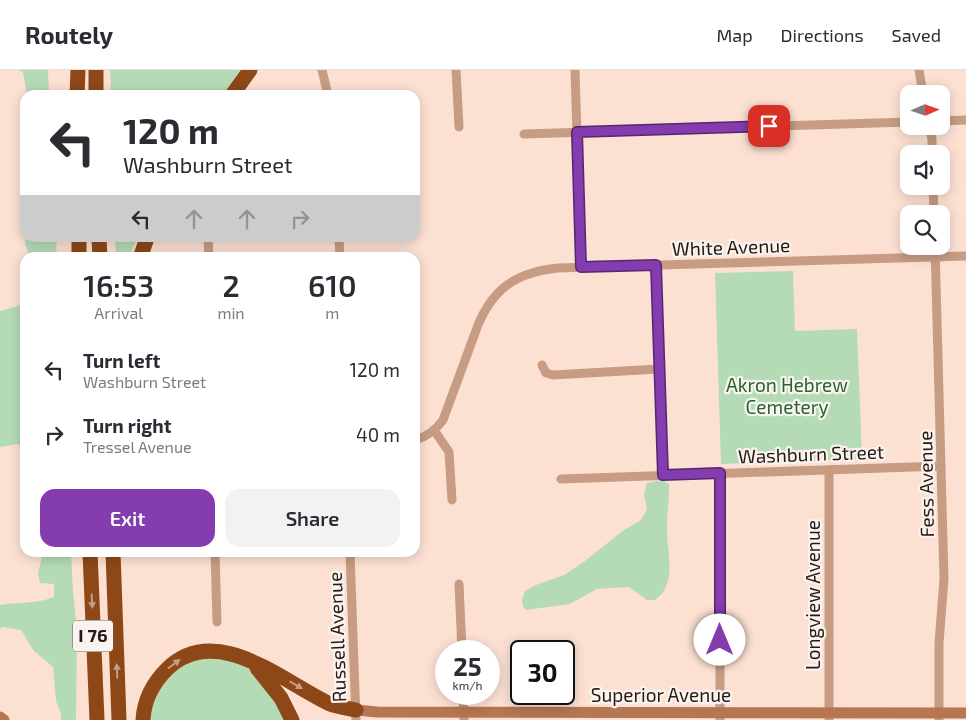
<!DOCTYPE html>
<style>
:root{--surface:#fff;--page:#f2f2f3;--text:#2b2b33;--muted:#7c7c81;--line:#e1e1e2;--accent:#853cae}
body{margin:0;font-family:"Exo 2",sans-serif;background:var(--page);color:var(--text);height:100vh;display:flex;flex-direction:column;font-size:19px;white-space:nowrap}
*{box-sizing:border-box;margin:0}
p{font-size:16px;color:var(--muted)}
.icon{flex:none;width:28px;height:28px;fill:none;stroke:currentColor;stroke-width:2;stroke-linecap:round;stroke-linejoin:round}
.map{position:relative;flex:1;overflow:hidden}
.drawer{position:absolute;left:20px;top:182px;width:400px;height:305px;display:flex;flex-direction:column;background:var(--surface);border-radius:15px;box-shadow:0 2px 12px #0003}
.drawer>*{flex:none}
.banner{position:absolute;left:20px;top:20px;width:400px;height:152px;border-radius:15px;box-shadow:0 2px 12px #0003;background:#fff;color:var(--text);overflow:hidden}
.needle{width:32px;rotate:88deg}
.fabs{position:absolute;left:900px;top:15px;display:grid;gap:10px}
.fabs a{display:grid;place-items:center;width:50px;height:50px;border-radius:10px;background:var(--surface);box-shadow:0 2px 12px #0003;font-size:25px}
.speed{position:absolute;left:435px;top:570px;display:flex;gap:10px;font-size:25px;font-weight:700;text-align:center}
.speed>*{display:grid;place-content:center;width:65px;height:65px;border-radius:50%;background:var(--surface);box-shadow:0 2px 12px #0003;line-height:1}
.speed small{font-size:12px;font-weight:400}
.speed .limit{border:2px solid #111;border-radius:8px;background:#fff;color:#111}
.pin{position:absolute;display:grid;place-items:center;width:42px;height:42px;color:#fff;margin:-21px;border-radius:10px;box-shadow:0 2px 8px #0006}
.me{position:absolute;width:55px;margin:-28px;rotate:0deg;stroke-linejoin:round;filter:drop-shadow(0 0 4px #0008)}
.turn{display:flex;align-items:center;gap:18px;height:105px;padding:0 20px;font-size:22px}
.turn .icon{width:65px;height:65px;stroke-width:2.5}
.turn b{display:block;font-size:35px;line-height:42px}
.lanes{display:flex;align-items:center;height:48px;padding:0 20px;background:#0003;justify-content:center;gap:25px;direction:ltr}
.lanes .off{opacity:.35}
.eta{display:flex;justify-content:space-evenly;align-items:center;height:85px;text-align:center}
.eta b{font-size:30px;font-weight:600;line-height:35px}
.cta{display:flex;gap:10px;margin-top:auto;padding:10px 20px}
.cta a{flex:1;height:58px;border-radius:15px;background:var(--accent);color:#fff;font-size:20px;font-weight:600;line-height:58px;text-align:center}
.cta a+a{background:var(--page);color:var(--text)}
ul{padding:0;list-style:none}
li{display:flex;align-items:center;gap:15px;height:65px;padding:0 20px}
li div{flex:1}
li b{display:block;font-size:19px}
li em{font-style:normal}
header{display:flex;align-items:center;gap:30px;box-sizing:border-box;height:70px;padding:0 25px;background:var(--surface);border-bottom:1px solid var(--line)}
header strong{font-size:24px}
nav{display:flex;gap:28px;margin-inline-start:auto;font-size:18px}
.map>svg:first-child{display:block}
.green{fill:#b5dbb6}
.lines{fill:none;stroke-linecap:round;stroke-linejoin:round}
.street{stroke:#c79c83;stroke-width:9}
.secondary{stroke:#b57651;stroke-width:11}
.highway{stroke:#8e4818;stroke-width:15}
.oneway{fill:#c49e84}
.route-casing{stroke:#562771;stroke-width:12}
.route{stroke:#853cae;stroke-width:9}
.labels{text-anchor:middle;stroke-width:4.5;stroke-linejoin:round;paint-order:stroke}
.shield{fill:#faf3ef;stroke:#655b55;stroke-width:1}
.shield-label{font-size:18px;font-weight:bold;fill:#251a13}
.street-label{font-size:19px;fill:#251a13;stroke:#faf3ef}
.park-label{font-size:19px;fill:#25652d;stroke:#faf3ef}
</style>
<header>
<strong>Routely</strong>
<nav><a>Map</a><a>Directions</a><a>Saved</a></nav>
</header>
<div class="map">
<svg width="966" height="650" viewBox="0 0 966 650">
<rect width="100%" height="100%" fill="#fce1d3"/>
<g class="green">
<path d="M18,0H48L49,25H27L23,2Z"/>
<path d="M110,0H240L222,25H111Z"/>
<path d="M26,168H57L56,187H30L25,174Z"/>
<path d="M115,168H138L128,187H116Z"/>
<path d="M793,201L795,261L857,259L862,389L721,394L715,203Z"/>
<path d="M25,232V381L18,374L0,377V241L21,235Z"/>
<path d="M662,410L669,414C670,430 666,445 667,461C667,480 675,505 663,522C661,525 657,528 655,530H647L629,517L597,519L570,534L526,540L523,537L522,530L525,521L536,515L564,505L585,491L624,460L640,451L647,440L644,424L647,413Z"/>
<path d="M43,483H71L73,521L77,561L76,650H61V644L56,631L53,597L34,581L21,560L2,557L0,560V535C18,532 37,534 54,527V514L40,513L38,503Z"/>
<path d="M207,585C217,587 228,588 238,591C262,600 276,630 287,650H148L162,612L181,594Z"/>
</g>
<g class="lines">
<g class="street">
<path d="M322,0L328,25"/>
<path d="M456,0L459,57"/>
<path d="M575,0L581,197"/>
<path d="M919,0L923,24"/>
<path d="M941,51L966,50"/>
<path d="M929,56L932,69V84"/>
<path d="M524,64L909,52"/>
<path d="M933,116L934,144"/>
<path d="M208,168L209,188"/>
<path d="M339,168L340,188"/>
<path d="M935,176L944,509L939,573V650"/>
<path d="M655,195L663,405"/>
<path d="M542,295L546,303L553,305L659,299"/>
<path d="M434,360L449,382L452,430"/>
<path d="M415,370C426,367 436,360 443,350L478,255C494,217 518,202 558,198L966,186"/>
<path d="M829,400V650"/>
<path d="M561,409L941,396"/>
<path d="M215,482L217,552"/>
<path d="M350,482L356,650"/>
<path d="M459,514L462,581"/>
<path d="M463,624L464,650"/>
<path d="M720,650V403"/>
</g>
<g class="secondary">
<path d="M356,640L377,642L966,643"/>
<path d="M0,647L4,650"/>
</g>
<g class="highway">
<path d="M77,25L78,0"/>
<path d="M96,25V0"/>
<path d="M232,25L250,0"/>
<path d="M79,168V188"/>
<path d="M99,168L100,188"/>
<path d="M140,188L147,168"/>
<path d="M90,482L97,650"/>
<path d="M113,482L119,650"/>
<path d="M257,598L281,628L292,650"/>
<path d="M143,650C144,631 153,613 167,599C216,551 283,612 330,634C338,637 347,638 356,640"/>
</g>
</g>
<defs><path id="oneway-solid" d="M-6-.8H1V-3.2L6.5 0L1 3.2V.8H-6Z" transform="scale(1.25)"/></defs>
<g class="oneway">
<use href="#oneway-solid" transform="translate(92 531) rotate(87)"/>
<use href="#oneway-solid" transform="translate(174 594) rotate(-37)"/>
<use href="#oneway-solid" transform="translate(117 601) rotate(-92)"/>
<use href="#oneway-solid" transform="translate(296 615) rotate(30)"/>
</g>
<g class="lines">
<defs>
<path id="route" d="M720,570V403L663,405L656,195L581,197L577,62L769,56"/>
</defs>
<use href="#route" class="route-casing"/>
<use href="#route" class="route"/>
</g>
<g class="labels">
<rect class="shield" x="73" y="550.5" width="40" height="31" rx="4"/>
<g class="shield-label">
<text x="93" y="572">I 76</text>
</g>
<g class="street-label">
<text transform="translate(731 177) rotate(-2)" y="7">White Avenue</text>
<text transform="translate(811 384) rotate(-2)" y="7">Washburn Street</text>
<text transform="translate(926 414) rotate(-91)" y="7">Fess Avenue</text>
<text transform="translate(813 525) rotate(-90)" y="7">Longview Avenue</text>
<text transform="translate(337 567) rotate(-92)" y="7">Russell Avenue</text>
<text x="661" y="632">Superior Avenue</text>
</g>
<g class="park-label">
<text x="787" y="322">Akron Hebrew<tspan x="787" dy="22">Cemetery</tspan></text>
</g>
</g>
</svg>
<div class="fabs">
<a><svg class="needle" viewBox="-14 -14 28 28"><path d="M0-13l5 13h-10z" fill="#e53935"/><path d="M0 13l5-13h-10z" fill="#7c7c81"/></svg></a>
<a><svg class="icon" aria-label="sound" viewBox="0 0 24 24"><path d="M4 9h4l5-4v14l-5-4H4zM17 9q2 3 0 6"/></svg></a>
<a><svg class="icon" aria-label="search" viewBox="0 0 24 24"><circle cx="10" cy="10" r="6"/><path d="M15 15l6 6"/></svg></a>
</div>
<div class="speed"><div>25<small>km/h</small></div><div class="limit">30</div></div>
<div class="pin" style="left:769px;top:56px;background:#d93025"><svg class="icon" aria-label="arrive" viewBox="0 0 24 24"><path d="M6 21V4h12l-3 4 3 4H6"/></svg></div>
<svg class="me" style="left:720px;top:570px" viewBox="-20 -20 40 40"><circle r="19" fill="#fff"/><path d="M0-13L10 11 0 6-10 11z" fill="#853cae"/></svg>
<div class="banner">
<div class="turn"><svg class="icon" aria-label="left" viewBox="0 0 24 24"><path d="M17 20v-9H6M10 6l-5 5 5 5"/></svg><div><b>120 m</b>Washburn Street</div></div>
<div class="lanes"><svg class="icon" aria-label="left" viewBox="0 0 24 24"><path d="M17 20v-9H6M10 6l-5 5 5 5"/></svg><svg class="icon off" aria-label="ahead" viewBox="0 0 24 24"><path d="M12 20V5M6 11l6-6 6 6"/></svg><svg class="icon off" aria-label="ahead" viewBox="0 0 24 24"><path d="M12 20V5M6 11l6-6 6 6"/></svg><svg class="icon off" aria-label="right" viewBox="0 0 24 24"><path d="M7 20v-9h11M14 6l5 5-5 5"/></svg></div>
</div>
<section class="drawer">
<div class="eta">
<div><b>16:53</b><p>Arrival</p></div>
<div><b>2</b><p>min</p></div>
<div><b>610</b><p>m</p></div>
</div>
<ul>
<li><svg class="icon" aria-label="left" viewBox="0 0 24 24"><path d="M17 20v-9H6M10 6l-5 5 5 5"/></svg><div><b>Turn left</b><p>Washburn Street</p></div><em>120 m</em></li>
<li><svg class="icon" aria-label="right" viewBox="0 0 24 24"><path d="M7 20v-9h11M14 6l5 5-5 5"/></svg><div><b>Turn right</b><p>Tressel Avenue</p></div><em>40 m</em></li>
</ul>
<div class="cta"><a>Exit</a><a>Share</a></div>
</section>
</div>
